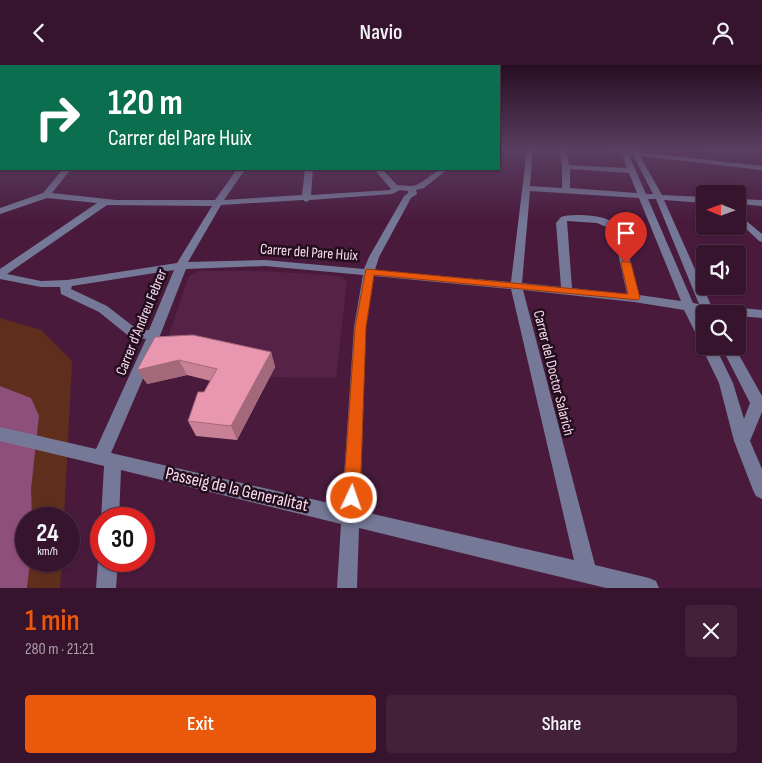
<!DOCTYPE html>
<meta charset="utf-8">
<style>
:root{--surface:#37142d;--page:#422139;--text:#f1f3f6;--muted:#aa9eaa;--line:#513349;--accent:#ea580c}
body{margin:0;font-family:"Sofia Sans Condensed",sans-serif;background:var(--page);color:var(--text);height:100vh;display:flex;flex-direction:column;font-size:19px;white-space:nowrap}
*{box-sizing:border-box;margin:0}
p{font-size:16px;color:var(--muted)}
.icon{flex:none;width:28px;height:28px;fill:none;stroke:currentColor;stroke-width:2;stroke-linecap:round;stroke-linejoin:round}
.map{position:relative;height:523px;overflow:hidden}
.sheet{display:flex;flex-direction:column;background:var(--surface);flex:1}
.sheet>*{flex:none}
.guide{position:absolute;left:0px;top:0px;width:500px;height:105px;box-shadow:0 1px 4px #0004,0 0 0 1px var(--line);background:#0b6e4f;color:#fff;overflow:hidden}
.needle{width:32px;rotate:271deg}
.tools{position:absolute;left:696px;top:120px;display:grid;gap:10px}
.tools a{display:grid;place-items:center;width:50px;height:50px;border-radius:5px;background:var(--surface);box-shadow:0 1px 4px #0004,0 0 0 1px var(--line);font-size:25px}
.speed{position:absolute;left:15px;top:442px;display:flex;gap:10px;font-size:25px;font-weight:700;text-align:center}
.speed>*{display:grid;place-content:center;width:65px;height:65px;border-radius:50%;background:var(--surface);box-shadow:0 1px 4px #0004,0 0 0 1px var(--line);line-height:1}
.speed small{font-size:12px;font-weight:400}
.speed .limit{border:8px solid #d22;background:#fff;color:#111}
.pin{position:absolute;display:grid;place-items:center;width:42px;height:42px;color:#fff;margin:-51px -21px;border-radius:50% 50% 50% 0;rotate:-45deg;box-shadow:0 0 5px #0007}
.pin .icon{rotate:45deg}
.me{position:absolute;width:55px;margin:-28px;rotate:3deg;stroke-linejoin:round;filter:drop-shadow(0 0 4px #0008)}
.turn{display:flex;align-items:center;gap:18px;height:105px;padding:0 25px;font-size:22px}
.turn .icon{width:65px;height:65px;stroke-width:2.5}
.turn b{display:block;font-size:35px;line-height:42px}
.round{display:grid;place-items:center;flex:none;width:52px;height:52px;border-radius:5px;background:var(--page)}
.headline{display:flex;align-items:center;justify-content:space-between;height:85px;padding:0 25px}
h1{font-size:30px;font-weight:600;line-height:38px;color:var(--accent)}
.cta{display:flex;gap:10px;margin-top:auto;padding:10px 25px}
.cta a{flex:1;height:58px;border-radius:5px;background:var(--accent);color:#fff;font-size:20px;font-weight:600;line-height:58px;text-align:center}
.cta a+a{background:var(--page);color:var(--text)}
header{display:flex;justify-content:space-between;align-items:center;height:65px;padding:0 25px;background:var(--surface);font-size:22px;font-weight:600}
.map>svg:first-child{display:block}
.built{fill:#572248}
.green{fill:#5f2e1d}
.water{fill:#8f4f7b}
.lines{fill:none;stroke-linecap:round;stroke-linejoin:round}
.minor{fill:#757997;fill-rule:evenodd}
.wall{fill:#c88197}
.shaded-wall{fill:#a3697b}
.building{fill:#e996b0;stroke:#a3697b}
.route{fill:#ea580c;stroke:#983908}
.labels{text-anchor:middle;stroke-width:5;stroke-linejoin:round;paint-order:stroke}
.street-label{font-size:15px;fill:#fadbef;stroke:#230e1d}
.near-street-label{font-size:18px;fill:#fadbef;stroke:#230e1d}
</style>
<header><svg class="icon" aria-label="back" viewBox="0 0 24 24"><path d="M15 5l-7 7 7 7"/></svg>Navio<svg class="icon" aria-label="person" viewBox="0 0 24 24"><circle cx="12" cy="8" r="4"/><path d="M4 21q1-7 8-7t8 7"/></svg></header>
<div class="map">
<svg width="762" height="523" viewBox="0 0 762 523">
<rect width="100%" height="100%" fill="#491a3c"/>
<path class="built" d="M198,206H264L341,211L347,216L336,313L270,312L163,287L189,211Z"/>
<path class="green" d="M0,253L41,265L72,296L64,454H26V496H62L60,523H0Z"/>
<path class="water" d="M0,321L31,333L39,351L31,424L32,454H26V496H30L27,523H0Z"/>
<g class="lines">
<g class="minor">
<path d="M527,84H533L530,121L562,123V102L559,84H566L569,100L627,103L622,89L593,84L630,86V84H637L638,87L762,101V105L640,91L662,130L705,132V138L664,135L711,240L762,245V253L738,251V249H705V252L702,247H697L705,262V281H715L733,318L744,354L750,338L721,281H734L762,331V347L750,376L762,404V434L756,431L753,425L734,376L719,318L701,281L703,279L699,275L684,245L634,237L523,225L595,500L649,513L656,516L659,523H606L359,463L357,523H337L341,459L121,405L119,454L101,455L104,401L0,376V362L96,384L146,274L130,272L99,247L61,229L60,222H41L0,214V204L97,138L47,133L0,149V143L43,128L63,104H71L52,128L116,135H215L237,104H240L244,106L224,135L302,130L305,104H313L311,130L390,125L391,124L374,104H382L397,120C403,120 410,122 416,120C428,115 434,104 448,104L424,123L416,125L417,129L411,133L379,192L375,205L511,217ZM629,90H633L653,129H646ZM570,104L629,108L637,128L570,123ZM400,125L408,126V128L404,131L369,192L364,204L265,195L188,197L221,140L303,135L306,137L310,135L392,129ZM530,126L639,133L681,236L639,230L622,164C608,149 582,149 564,151L561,152L556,158L561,222L522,218ZM648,134H656L699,239L693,238ZM107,140L212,141L177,198L67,215L41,216L7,209ZM567,156L597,158L613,165L627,229L572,223ZM265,201L363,210L354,262L342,441L111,388L145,309L186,204ZM174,205L149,265H138L107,241L71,224L72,221ZM374,211L511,224L574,495L360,446L366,262Z"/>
<path d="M704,84H762V88L707,87Z"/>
<rect x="0" y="92" width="1" height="4"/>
<path d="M738,134L762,135V141L738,139Z"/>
<path d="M738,149L762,169V177L759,176L738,156Z"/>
<path d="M101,489V496H118L116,523H96L98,496Z"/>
</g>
</g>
<path class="wall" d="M155,272L271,287L275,302L237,375L196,371L188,356L211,316L187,310L147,319Z"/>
<g class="shaded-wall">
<path d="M271,287L275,302L237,375L231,361Z"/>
<path d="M179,295L187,310L147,319L137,305Z"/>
</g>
<path class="building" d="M193,270L271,287L231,361L188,356L198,327H204L217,304L179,295L137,305L155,272Z"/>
<linearGradient id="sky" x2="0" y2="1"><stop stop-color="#280e21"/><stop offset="0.54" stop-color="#593e61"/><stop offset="1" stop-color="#593e61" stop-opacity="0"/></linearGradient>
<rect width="762" height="157" fill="url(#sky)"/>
<path class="route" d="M622,196H626L631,198L640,233L638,235L374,210L366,262L360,433L357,439L352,441L346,439L343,433L355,262L366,204L628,229L621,198Z"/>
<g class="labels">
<g class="street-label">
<text transform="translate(309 187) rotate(4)" y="5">Carrer del Pare Huix</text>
<text transform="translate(141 257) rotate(-68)" y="5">Carrer d'Andreu Febrer</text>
<text transform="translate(554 308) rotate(76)" y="5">Carrer del Doctor Salarich</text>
</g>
<g class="near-street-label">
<text transform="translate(237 424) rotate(13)" y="6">Passeig de la Generalitat</text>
</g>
</g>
</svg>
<div class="tools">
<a><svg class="needle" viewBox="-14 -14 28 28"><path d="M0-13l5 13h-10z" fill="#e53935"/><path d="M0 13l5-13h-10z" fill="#aa9eaa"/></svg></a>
<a><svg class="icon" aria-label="sound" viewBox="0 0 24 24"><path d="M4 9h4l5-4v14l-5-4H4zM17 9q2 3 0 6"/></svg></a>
<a><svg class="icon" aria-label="search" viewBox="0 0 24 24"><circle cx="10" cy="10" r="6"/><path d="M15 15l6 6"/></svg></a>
</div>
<div class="speed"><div>24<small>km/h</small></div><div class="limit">30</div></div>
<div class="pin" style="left:626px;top:198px;background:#d93025"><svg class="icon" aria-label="arrive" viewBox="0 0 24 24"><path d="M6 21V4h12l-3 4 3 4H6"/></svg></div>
<svg class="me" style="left:352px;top:433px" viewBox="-20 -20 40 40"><circle r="17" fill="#ea580c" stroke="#fff" stroke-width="3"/><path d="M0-11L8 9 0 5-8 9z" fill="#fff"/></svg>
<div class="guide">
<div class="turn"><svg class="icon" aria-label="right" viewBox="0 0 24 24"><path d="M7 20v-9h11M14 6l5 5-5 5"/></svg><div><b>120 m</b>Carrer del Pare Huix</div></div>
</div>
</div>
<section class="sheet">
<div class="headline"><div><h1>1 min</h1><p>280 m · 21:21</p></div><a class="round"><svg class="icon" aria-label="close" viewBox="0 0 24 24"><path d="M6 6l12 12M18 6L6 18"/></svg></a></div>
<div class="cta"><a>Exit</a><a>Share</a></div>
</section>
